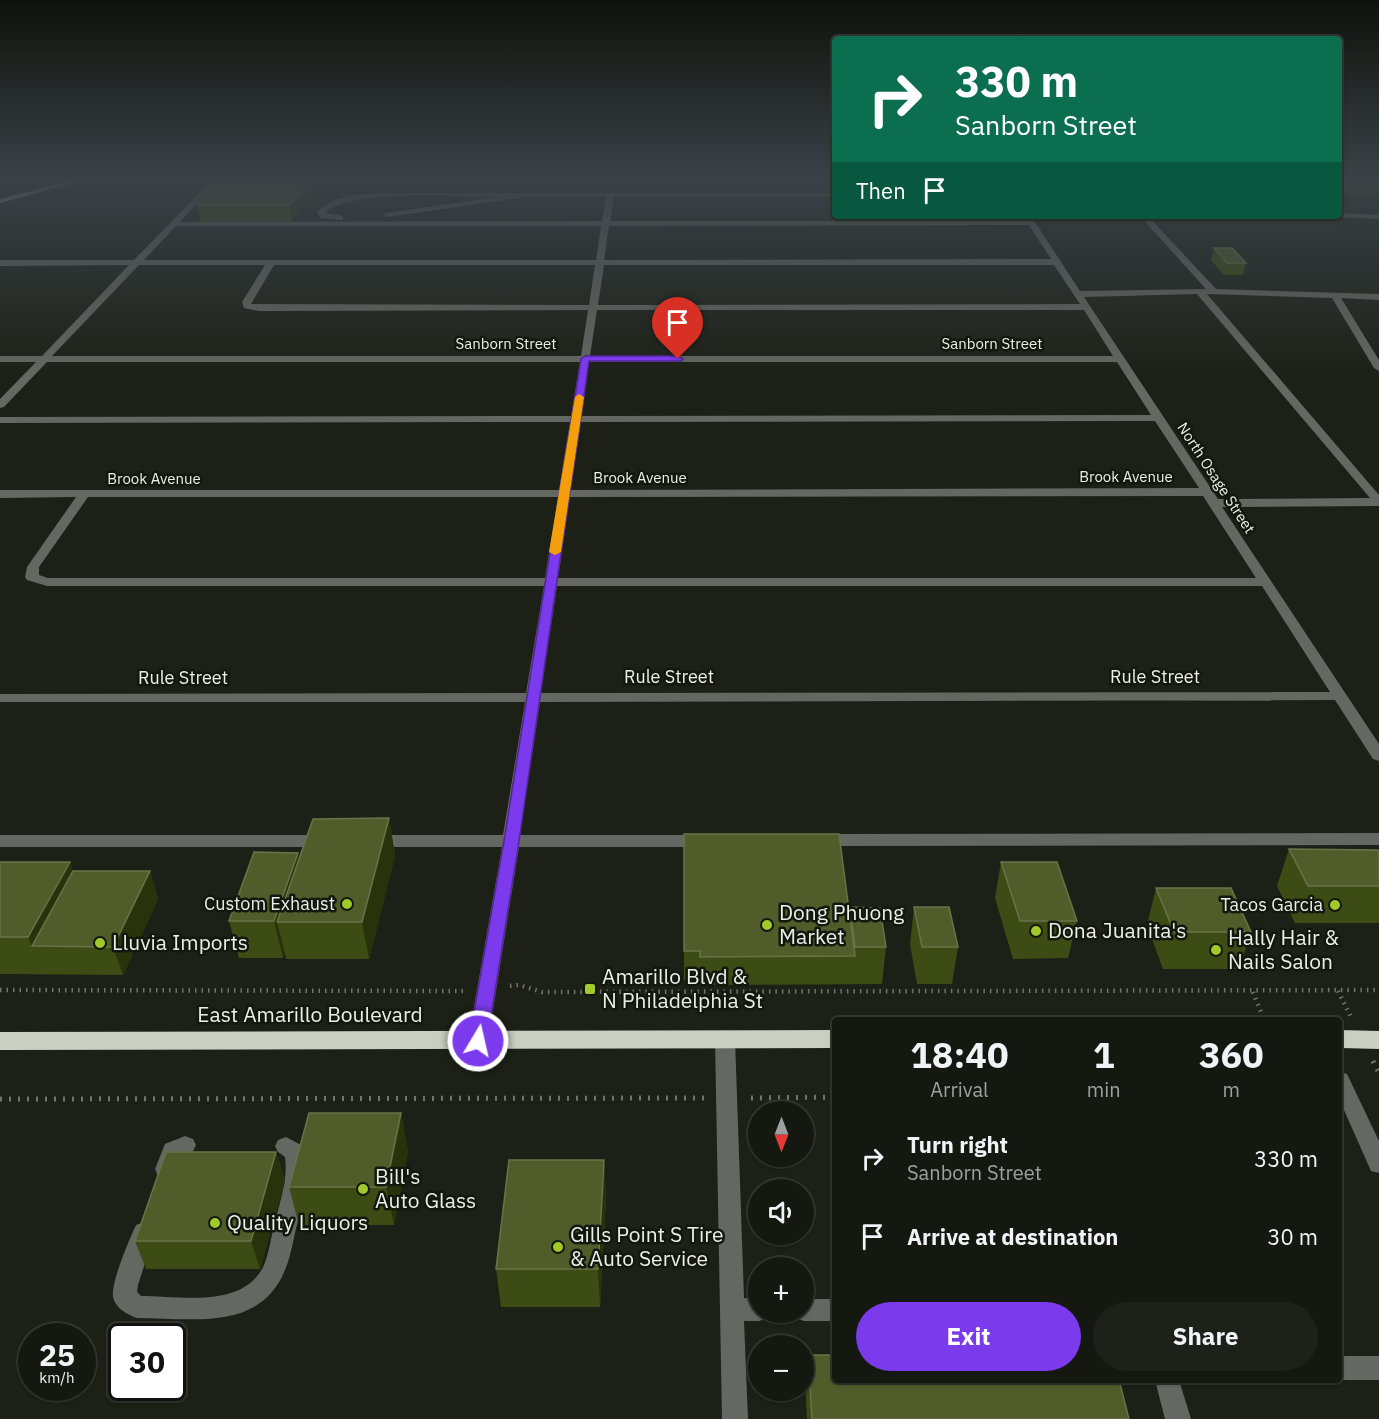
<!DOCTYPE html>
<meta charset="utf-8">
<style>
:root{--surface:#151810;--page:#1e2119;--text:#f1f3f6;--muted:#9da09f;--line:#343730;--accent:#7c3aed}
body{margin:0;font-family:"IBM Plex Sans",sans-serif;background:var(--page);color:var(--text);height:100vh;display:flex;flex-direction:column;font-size:22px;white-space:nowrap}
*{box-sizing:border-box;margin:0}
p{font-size:20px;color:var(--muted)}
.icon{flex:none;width:33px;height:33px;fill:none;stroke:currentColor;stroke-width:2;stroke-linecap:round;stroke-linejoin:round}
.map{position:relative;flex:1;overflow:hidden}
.drawer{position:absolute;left:832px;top:1017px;width:510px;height:366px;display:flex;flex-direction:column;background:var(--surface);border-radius:6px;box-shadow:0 2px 4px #0004,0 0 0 2px var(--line)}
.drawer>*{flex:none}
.guide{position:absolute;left:832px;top:36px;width:510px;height:183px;border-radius:6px;box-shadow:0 2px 4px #0004,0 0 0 2px var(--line);background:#0b6e4f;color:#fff;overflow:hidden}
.needle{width:39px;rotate:180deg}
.fabs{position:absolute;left:748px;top:1101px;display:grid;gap:12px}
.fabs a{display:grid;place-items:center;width:66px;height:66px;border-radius:50%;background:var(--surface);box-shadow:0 2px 4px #0004,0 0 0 2px var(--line);font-size:30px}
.speed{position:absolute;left:18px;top:1323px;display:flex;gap:12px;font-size:30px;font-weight:700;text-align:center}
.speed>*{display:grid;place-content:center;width:78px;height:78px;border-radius:50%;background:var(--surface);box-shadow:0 2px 4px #0004,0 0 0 2px var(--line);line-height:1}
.speed small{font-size:15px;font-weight:400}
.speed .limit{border:3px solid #111;border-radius:9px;background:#fff;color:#111}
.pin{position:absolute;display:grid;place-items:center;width:51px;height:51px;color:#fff;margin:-62px -26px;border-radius:50% 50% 50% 0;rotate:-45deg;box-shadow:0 0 6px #0007}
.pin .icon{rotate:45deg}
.me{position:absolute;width:66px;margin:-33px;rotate:9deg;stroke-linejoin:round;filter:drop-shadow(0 0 4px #0008)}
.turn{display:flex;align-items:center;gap:21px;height:126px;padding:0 24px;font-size:27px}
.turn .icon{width:78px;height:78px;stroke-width:2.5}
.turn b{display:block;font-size:42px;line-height:51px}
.then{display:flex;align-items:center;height:57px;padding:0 24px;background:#0003;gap:12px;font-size:22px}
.eta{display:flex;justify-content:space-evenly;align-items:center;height:102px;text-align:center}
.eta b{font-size:36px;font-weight:800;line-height:42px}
.button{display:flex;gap:12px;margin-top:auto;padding:12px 24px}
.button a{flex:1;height:69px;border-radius:36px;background:var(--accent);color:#fff;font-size:24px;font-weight:800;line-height:69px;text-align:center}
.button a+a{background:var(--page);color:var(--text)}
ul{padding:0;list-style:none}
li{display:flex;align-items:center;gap:18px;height:78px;padding:0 24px}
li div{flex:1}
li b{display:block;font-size:22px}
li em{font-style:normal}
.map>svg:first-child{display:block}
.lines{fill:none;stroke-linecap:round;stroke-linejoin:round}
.path-far1{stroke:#70746b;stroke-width:4.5;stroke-dasharray:1.5 5;stroke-linecap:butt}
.path{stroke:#70746b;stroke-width:5;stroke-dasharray:2 7;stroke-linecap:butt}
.minor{fill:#656762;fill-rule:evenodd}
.major{fill:#adb2a6;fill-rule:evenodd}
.highway{fill:#cacfc1;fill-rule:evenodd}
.wall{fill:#3d4b14}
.shaded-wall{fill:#28330b}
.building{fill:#505d2b;stroke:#687448;stroke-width:1.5}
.route{fill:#7c3aed;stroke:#51269a;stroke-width:1.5}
.slow{fill:#f59e0b}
.poi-dot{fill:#a1c929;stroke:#13170d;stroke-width:2}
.labels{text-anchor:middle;stroke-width:5;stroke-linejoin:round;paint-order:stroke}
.far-street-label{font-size:15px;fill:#ecefe8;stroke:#13170d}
.street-label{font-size:18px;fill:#ecefe8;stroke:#13170d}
.poi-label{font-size:18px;fill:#ecefe8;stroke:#13170d;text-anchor:end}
.near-poi-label{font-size:21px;fill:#ecefe8;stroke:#13170d;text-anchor:start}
.near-street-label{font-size:21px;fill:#ecefe8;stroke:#13170d}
</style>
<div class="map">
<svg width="1379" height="1419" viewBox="0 0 1379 1419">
<rect width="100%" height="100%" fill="#1c2016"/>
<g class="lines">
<g class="path-far1">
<path d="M510,986L519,985L542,992L1379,990"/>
<path d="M0,990L464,991"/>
<path d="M1338,991L1351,1017"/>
<path d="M1253,992L1264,1020"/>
</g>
<g class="path">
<path d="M1373,1061L1379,1073"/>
<path d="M751,1098L836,1097"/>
<path d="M0,1099L704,1098"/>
</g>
<g class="minor">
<path d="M212,180H219L180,222L602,221L606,197H525L388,217L384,215L385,213L498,197C461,197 349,188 325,213L343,216V220L321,218L317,213C333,195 356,195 378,193H836V197H614L610,221H1026L1023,216H1031L1080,291L1206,289L1140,216H1148L1216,289L1379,294V300L1341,298L1379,360V371L1374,368L1332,298L1207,294L1379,495V506L1222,507L1379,744V761L1373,759L1335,700L540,702L520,835H704L710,837L712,841L710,845L704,847H519L488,1041L485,1046L478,1049L471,1046L468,1041L502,847H374L368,845L366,841L368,837L374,835H503L525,702H0V694L526,693L544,586H47L27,580L25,577L27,567L76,497L0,498V490H559L570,422L0,423V417L571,416L580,362H47L4,407L0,408V399L36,362H0V356H42L129,265L0,266V260H134ZM1029,225L1051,259L604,260L609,226ZM176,226H601L596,260H144ZM139,265H265L242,302L244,308L259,311L588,310L581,356H52ZM274,265H595L589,305L251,304ZM604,265H1054L1080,304L598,305ZM1197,294L1370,498L1218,499L1084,297ZM597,310H1084L1113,356H590ZM589,362H1117L1151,415L582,416ZM1155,421L1199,488L571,490L581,422ZM1203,496L1256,578H558L570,497ZM88,497H558L545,578H48L39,575V567ZM557,586H1262L1330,692L541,693Z"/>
<path d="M1340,213L1379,215V219L1337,217Z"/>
<path d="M1379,833V845L821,846L815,844L813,840L815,836L821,834Z"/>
<path d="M0,835H326L332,837L334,841L332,845L326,847H0Z"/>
<path d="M725,1031L732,1034L735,1039L744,1298L759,1299V1312H770L767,1318L759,1321H744L748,1419H722L715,1039L718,1034Z"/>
<path d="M1340,1072L1347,1074L1379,1141V1173L1371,1171L1340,1101Z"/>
<path d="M185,1136L193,1139L196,1145L193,1151L182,1156L174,1176L166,1178L158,1176L155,1169L165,1144Z"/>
<path d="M286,1137L303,1146C314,1169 304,1193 299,1217C294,1234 292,1253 285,1270C260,1332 192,1318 137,1318C128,1315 115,1308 113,1297C111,1282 129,1240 136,1225L144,1222L152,1225L155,1232L138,1285L137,1292L141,1296C181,1296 244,1309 264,1265C269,1253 271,1238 274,1225C280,1202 288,1180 285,1157L278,1152L275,1146L278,1140Z"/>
<path d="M804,1299H836V1321H804L796,1318L793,1312H804Z"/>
<rect x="1340" y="1356" width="39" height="24"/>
<path d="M1155,1380H1179L1191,1419H1165Z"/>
</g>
<path class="major" d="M73,180H85L0,203V199Z"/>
<g class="highway">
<path d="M836,1030V1048L0,1050V1032Z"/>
<path d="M1340,1030L1379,1031V1049L1340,1048Z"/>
</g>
</g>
<g class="wall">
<path d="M323,180L292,222H201L197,205Z"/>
<path d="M1340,180H1379V195L1340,193Z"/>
<path d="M1214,248L1246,263L1243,275H1224L1211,260Z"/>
<path d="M389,818L395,855L369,959H286L285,953L283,958H239L229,921L299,859Z"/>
<path d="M684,834L849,916L850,907L886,947L882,984L700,985V980H684Z"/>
<path d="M1289,849L1379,852V923H1295L1277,886Z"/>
<path d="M0,862H70L73,871H150L158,899L123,975L0,974Z"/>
<path d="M1001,862L1077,921L1068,958L1013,959L995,898Z"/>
<path d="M1156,888L1251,932L1239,969H1163L1147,925Z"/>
<path d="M914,907L958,947L952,984H917L910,944Z"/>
<path d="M401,1113L408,1151L394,1225H299L289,1187Z"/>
<path d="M276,1152L285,1181L260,1269H146L135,1241Z"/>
<path d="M604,1160L606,1198L600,1307H501L496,1269Z"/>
<path d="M808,1355L1129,1419H807L805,1383Z"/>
</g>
<g class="shaded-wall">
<path d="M309,180H323L292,222L290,205Z"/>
<path d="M389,818L395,855L369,959L362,922Z"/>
<path d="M298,853L306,889L277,922L285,953L283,958L274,921Z"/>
<path d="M70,862L82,899L32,946L28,937Z"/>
<path d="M150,871L158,899L123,975L113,947Z"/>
<path d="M401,1113L408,1151L394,1225L386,1187Z"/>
<path d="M276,1152L285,1181L260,1269L251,1241Z"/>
<path d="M604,1160L606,1198L600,1307L598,1269Z"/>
</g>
<g class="building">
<path d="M220,180H309L290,205H197Z"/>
<path d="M1214,248H1232L1246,263H1227Z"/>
<path d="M389,818L362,922H277L313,819Z"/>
<path d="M684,834H839L855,956L700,957V951H684Z"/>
<path d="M1289,849L1378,850L1379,852V886H1308Z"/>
<path d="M254,852L298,853L274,921H229Z"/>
<path d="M0,862H70L28,937H0Z"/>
<path d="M1001,862H1057L1077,921H1020Z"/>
<path d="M73,871H150L113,947L32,946Z"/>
<path d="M1156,888H1231L1251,932H1174Z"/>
<path d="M850,907L880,908L886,947H855Z"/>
<path d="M914,907H949L958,947H922Z"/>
<path d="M309,1113H401L386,1187H289Z"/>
<path d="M166,1152H276L251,1241H135Z"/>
<path d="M509,1160H604L598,1269H496Z"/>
<path d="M808,1355H836V1380H1119L1129,1419H812Z"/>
</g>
<linearGradient id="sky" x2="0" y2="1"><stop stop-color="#0f120c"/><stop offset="0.47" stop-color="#3a4247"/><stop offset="1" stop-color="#3a4247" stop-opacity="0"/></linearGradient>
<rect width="1379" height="379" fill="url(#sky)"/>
<path class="route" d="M678,356L683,359L681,361H589L519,841L487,1041L484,1046L478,1048L472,1046L469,1041L504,841L581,359L585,356Z"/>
<path class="slow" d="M579,394L584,397L561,552L555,555L549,552L575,397Z"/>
<g class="poi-dot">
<circle cx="347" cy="904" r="6"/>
<circle cx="1335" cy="905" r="6"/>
<circle cx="767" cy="925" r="6"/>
<circle cx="1036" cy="931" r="6"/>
<circle cx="100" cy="943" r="6"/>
<circle cx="1216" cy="950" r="6"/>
<rect x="584" y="983" width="12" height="12" rx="3"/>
<circle cx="363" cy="1189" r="6"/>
<circle cx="215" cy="1223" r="6"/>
<circle cx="558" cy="1247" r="6"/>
</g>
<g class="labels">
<g class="far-street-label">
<text x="506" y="349">Sanborn Street</text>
<text x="992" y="349">Sanborn Street</text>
<text x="1126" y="482">Brook Avenue</text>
<text x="640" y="483">Brook Avenue</text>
<text transform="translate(1216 478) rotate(57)" y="5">North Osage Street</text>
<text x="154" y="484">Brook Avenue</text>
</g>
<g class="street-label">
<text x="669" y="683">Rule Street</text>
<text x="1155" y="683">Rule Street</text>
<text x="183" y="684">Rule Street</text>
</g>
<g class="poi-label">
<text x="335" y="910">Custom Exhaust</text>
<text x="1323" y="911">Tacos Garcia</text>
</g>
<g class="near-poi-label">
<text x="779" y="920">Dong Phuong<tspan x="779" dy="24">Market</tspan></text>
<text x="1048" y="938">Dona Juanita's</text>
<text x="1228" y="945">Hally Hair &amp;<tspan x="1228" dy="24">Nails Salon</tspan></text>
<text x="112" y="950">Lluvia Imports</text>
<text x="602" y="984">Amarillo Blvd &amp;<tspan x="602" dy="24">N Philadelphia St</tspan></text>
<text x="375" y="1184">Bill's<tspan x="375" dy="24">Auto Glass</tspan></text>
<text x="227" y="1230">Quality Liquors</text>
<text x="570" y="1242">Gills Point S Tire<tspan x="570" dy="24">&amp; Auto Service</tspan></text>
</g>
<g class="near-street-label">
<text x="310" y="1022">East Amarillo Boulevard</text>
</g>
</g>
</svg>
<div class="fabs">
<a><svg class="needle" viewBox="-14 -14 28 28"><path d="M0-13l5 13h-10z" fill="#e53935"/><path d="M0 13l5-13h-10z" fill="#9da09f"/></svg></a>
<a><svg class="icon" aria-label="sound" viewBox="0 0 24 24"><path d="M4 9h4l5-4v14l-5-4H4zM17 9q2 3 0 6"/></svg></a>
<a>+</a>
<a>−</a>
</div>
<div class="speed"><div>25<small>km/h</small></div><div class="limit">30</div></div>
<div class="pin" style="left:678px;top:359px;background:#d93025"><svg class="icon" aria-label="arrive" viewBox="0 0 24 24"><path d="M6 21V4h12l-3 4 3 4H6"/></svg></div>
<svg class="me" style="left:478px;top:1041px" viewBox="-20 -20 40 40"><circle r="17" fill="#7c3aed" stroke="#fff" stroke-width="3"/><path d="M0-11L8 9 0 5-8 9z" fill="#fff"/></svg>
<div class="guide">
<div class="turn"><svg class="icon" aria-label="right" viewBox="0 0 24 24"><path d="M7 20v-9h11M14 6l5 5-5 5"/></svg><div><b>330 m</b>Sanborn Street</div></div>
<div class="then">Then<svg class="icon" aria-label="arrive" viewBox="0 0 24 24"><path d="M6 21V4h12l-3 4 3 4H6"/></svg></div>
</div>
<section class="drawer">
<div class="eta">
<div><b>18:40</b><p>Arrival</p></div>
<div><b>1</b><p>min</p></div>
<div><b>360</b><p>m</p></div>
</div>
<ul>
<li><svg class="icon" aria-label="right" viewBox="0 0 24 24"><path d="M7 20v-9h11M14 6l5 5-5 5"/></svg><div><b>Turn right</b><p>Sanborn Street</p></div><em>330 m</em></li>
<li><svg class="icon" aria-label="arrive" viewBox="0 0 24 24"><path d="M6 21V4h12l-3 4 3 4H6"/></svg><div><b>Arrive at destination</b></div><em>30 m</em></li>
</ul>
<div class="button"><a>Exit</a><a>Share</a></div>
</section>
</div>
